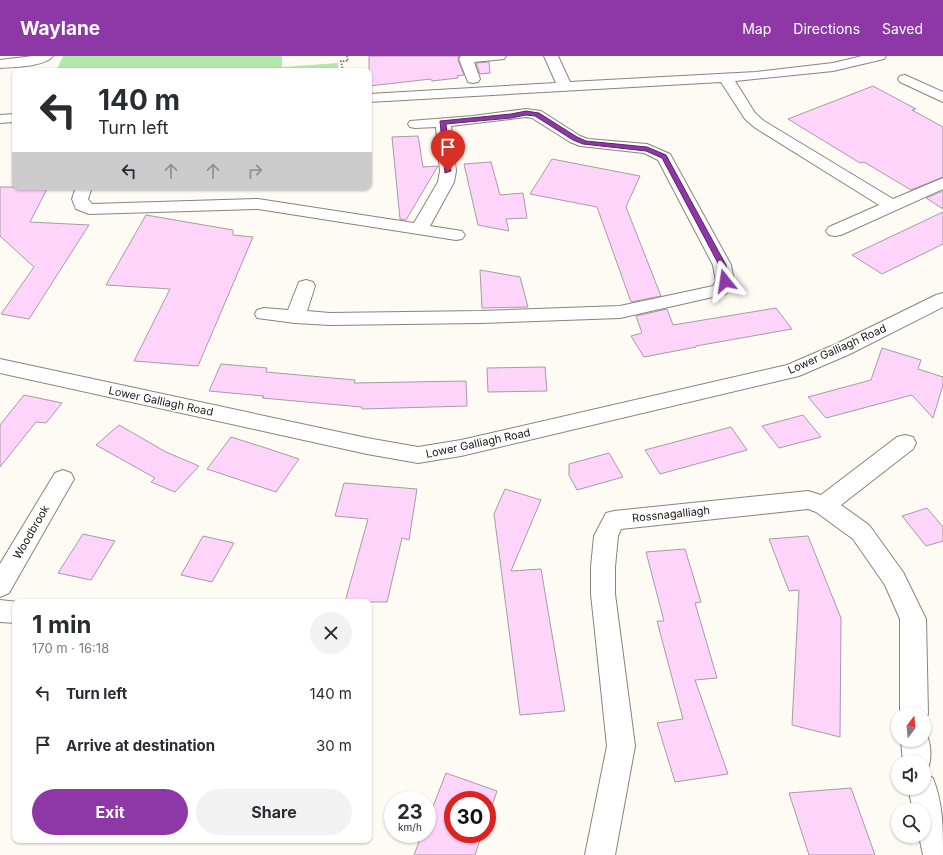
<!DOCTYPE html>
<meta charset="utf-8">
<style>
:root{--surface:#fff;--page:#f2f2f3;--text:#2b2b33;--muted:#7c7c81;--accent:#8d38a6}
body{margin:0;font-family:Inter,sans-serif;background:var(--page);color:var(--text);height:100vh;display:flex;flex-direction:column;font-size:15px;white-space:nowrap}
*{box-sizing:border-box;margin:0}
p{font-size:13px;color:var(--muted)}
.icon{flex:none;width:22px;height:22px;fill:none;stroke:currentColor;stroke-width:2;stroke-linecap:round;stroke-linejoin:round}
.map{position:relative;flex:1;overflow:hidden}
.side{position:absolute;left:12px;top:543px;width:360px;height:244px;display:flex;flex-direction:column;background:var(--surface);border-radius:8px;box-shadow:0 1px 3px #0004}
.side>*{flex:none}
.hud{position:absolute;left:12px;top:12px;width:360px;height:122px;border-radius:8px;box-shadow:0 1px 3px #0004;background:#fff;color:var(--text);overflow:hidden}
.needle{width:26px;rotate:16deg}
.tools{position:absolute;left:891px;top:651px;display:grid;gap:8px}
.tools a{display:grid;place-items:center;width:40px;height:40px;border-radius:50%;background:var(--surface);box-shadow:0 1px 3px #0004;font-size:20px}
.speed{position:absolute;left:384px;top:735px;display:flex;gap:8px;font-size:20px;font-weight:700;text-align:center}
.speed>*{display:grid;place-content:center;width:52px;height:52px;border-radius:50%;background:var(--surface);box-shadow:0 1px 3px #0004;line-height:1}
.speed small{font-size:10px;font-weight:400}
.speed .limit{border:6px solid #d22;background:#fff;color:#111}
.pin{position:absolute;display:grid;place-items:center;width:34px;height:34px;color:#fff;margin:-41px -17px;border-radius:50% 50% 50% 0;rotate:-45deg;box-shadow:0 0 4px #0007}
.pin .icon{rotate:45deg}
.me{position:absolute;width:44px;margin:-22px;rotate:345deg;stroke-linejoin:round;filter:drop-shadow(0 0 3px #0008)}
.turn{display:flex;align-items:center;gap:14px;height:84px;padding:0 20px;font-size:18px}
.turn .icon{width:52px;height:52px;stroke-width:2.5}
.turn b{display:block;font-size:28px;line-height:34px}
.lanes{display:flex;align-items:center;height:38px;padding:0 20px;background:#0003;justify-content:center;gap:20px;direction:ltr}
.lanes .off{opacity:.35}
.round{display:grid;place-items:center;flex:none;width:42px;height:42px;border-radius:21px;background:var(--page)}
.headline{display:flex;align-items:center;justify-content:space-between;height:68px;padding:0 20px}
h1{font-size:24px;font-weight:700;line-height:30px}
.action{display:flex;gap:8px;margin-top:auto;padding:8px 20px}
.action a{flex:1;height:46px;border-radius:24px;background:var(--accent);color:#fff;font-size:16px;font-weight:700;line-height:46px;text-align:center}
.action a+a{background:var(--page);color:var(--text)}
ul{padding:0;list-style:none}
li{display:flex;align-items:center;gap:12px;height:52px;padding:0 20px}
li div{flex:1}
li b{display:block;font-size:15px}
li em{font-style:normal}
header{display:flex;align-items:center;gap:24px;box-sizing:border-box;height:56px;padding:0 20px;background:var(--accent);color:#fff}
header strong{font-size:19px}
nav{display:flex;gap:22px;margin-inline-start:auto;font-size:14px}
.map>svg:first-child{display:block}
.green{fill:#b0e9a8}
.building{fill:#ffd4fb;stroke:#a59ca4}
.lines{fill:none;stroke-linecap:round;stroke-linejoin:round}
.minor-casing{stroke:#89847a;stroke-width:2}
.path{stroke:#84817c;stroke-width:2;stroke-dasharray:1.5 1.5;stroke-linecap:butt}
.minor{fill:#fff;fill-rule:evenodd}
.route{fill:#8d38a6;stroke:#5c246c}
.labels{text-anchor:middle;stroke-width:3;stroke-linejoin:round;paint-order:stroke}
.street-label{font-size:11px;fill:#191713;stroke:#fff}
</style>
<header>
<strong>Waylane</strong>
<nav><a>Map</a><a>Directions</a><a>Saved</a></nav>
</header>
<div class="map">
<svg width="943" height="799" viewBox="0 0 943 799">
<rect width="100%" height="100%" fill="#fefbf4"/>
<path class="green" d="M63,0H282V11L338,7V15H56Z"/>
<g class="building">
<path d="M369,0H459L458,4L464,19L457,20L458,22L432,25L431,23L369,30Z"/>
<path d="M489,6L490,17L480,18L476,7Z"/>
<path d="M873,30L916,53L912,54L943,71V121L911,134L864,106L860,107L788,63Z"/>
<path d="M418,80L423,111L438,110L406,164L400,163L392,81Z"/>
<path d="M552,103L640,120L626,151L661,240L631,246L597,151L530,138Z"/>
<path d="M491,106L500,139L523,137L527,162L506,163L509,175L478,169L464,108Z"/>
<path d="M0,131H48L30,166L89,169L29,263L1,258L34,211L0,180Z"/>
<path d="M943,135V153L926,142Z"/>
<path d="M943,156V188L882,218L852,199Z"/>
<path d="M146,159L233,174V179L253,181L198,310L134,305L170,233L106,229Z"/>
<path d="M480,214L520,221L528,251L482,252Z"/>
<path d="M776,252L792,273L696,290V291L644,301L631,280L642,277L636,260L667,253L673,269Z"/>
<path d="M882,292L921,304L918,313L943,321V329L933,362L912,339L826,362L808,341L871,324Z"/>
<path d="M221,308L267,312L266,316L355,324L354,327L466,325L467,350L362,353V351L262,342L264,340L209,335Z"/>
<path d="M545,311L547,335L488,336L487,312Z"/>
<path d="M24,339L62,347L46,367L36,366L0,411V369Z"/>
<path d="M803,359L821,381L779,392L762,370Z"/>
<path d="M119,369L166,396L199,410L175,436L151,426L155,422L96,389Z"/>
<path d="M731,371L747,394L660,418L645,394Z"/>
<path d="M231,381L269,393L299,403L276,436L207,413Z"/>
<path d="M609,397L623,421L577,434L569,419V408Z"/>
<path d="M344,427L417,433L409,484L402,482L387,546H345L368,463L335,460Z"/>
<path d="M505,433L541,444L511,515L541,513L565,655L520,659L494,458Z"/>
<path d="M927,452L943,471V485L926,490L902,460Z"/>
<path d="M83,478L115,485L91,524L58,517Z"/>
<path d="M203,480L234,487L212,526L181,519Z"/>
<path d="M808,480L841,562L840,681L792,669L799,534L789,535L769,483Z"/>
<path d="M685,493L701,546L695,547L717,622L695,624L728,718L675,726L657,667L683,663L657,565H664L646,496Z"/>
<path d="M446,717L497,735L487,765V744H453V778H482L475,799H414L422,778H427V766Z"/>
<path d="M851,732L875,799H809L789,737Z"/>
</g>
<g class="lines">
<defs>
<g id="minor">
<path d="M33,0H53C45,11 12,11 0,12V4Z"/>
<path d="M461,0H506L504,3L474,6L480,23L478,26L473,27L468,26L459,3Z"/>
<path d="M544,0H558L570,26L756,16L833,7L862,0H886L884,3L833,15L735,25L755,57L764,65L893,143L943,122V133L841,179L835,180L829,179L826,175L829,171L879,149L754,71L745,63L721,26L369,46V38L556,27Z"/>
<path d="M905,19L943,36V46L900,26L898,23L900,20Z"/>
<path d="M526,53L541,55L580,80L588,83L647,88L670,98L731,209L734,225L726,238L620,262L481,267L330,269L295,267L257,262L255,258L257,254L264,252L288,254L299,226L306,224L313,226L315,230L307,255L330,257L481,255L620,250L713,230L716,225L713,209L658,104L644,97L580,90L570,86L532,62L526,61L451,70L456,115L454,126L430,170L462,175L465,179L462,183L456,184L258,153L89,158L76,153L72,143L76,131H92L88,143L92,148L258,143L414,167L438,126L440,115L436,71L415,72L410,71L408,68L410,65L473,60Z"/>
<path d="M15,58V66L0,67V59Z"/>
<path d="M943,237V251L850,298L799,320L461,400L418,407L367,398L0,317V303L367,382L418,391L461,384L787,309L836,288L936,239Z"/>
<path d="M905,379L913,381L916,387L913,393L841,449L869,469L903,516L926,563L928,658L924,667V658H900V563L885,529L853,483L816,456L808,453L621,473L618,480L615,511V538L635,690L615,799H585L607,690L591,538V511L594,480L606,457L614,455L808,435L821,439L897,381Z"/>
<path d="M63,414L71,417L74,423L9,537L0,541V508L55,417Z"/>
<path d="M0,544L18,546H15V567L0,566Z"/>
<path d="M924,674C932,686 932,703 927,716L924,717V706H903L901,684H924Z"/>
<path d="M924,718L933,722C943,748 943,771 943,799H923L919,780H924V754H913L908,732H924Z"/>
</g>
</defs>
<use href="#minor" class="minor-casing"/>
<path class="path" d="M343,15L341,5H348L347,0"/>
<use href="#minor" class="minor"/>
</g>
<path class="route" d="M526,55L539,57L577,81L586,85L647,91L666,99L726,209L729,225L728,226L725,227L722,225L719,209L662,102L646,95L583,88L573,84L535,60L526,59L511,62L446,68L451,115L445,117L440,65L511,58Z"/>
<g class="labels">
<g class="street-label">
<text transform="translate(837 293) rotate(-24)" y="4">Lower Galliagh Road</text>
<text transform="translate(161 345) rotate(12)" y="4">Lower Galliagh Road</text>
<text transform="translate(478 387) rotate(-12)" y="4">Lower Galliagh Road</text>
<text transform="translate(671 458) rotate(-6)" y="4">Rossnagalliagh</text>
<text transform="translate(31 476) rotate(-60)" y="4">Woodbrook</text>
</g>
</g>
</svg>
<div class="tools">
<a><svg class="needle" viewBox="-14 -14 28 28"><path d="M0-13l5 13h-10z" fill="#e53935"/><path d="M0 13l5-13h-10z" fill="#7c7c81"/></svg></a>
<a><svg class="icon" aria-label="sound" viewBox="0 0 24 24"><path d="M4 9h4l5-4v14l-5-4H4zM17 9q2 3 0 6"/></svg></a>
<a><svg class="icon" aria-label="search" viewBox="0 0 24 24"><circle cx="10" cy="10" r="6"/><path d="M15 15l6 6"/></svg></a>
</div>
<div class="speed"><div>23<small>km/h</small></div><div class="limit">30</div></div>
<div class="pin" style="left:448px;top:115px;background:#d93025"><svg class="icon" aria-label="arrive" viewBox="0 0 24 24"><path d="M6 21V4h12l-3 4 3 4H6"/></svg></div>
<svg class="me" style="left:725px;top:225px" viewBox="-20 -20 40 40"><path d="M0-17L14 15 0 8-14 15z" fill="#8d38a6" stroke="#fff" stroke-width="4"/></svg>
<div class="hud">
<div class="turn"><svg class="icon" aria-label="left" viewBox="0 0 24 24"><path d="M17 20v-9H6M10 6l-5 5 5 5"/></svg><div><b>140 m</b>Turn left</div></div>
<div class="lanes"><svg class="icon" aria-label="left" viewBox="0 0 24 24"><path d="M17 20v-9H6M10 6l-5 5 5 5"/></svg><svg class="icon off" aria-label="ahead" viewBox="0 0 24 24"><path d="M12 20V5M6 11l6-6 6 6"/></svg><svg class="icon off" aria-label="ahead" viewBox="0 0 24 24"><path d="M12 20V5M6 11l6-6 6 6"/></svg><svg class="icon off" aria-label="right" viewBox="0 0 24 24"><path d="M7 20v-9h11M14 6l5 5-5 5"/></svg></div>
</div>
<section class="side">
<div class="headline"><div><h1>1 min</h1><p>170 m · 16:18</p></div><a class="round"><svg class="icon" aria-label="close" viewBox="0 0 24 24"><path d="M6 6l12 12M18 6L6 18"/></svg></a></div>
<ul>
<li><svg class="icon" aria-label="left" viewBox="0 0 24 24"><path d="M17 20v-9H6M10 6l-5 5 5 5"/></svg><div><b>Turn left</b></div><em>140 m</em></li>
<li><svg class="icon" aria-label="arrive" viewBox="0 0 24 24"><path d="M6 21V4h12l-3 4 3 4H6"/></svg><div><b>Arrive at destination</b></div><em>30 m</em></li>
</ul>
<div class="action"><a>Exit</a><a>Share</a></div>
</section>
</div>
